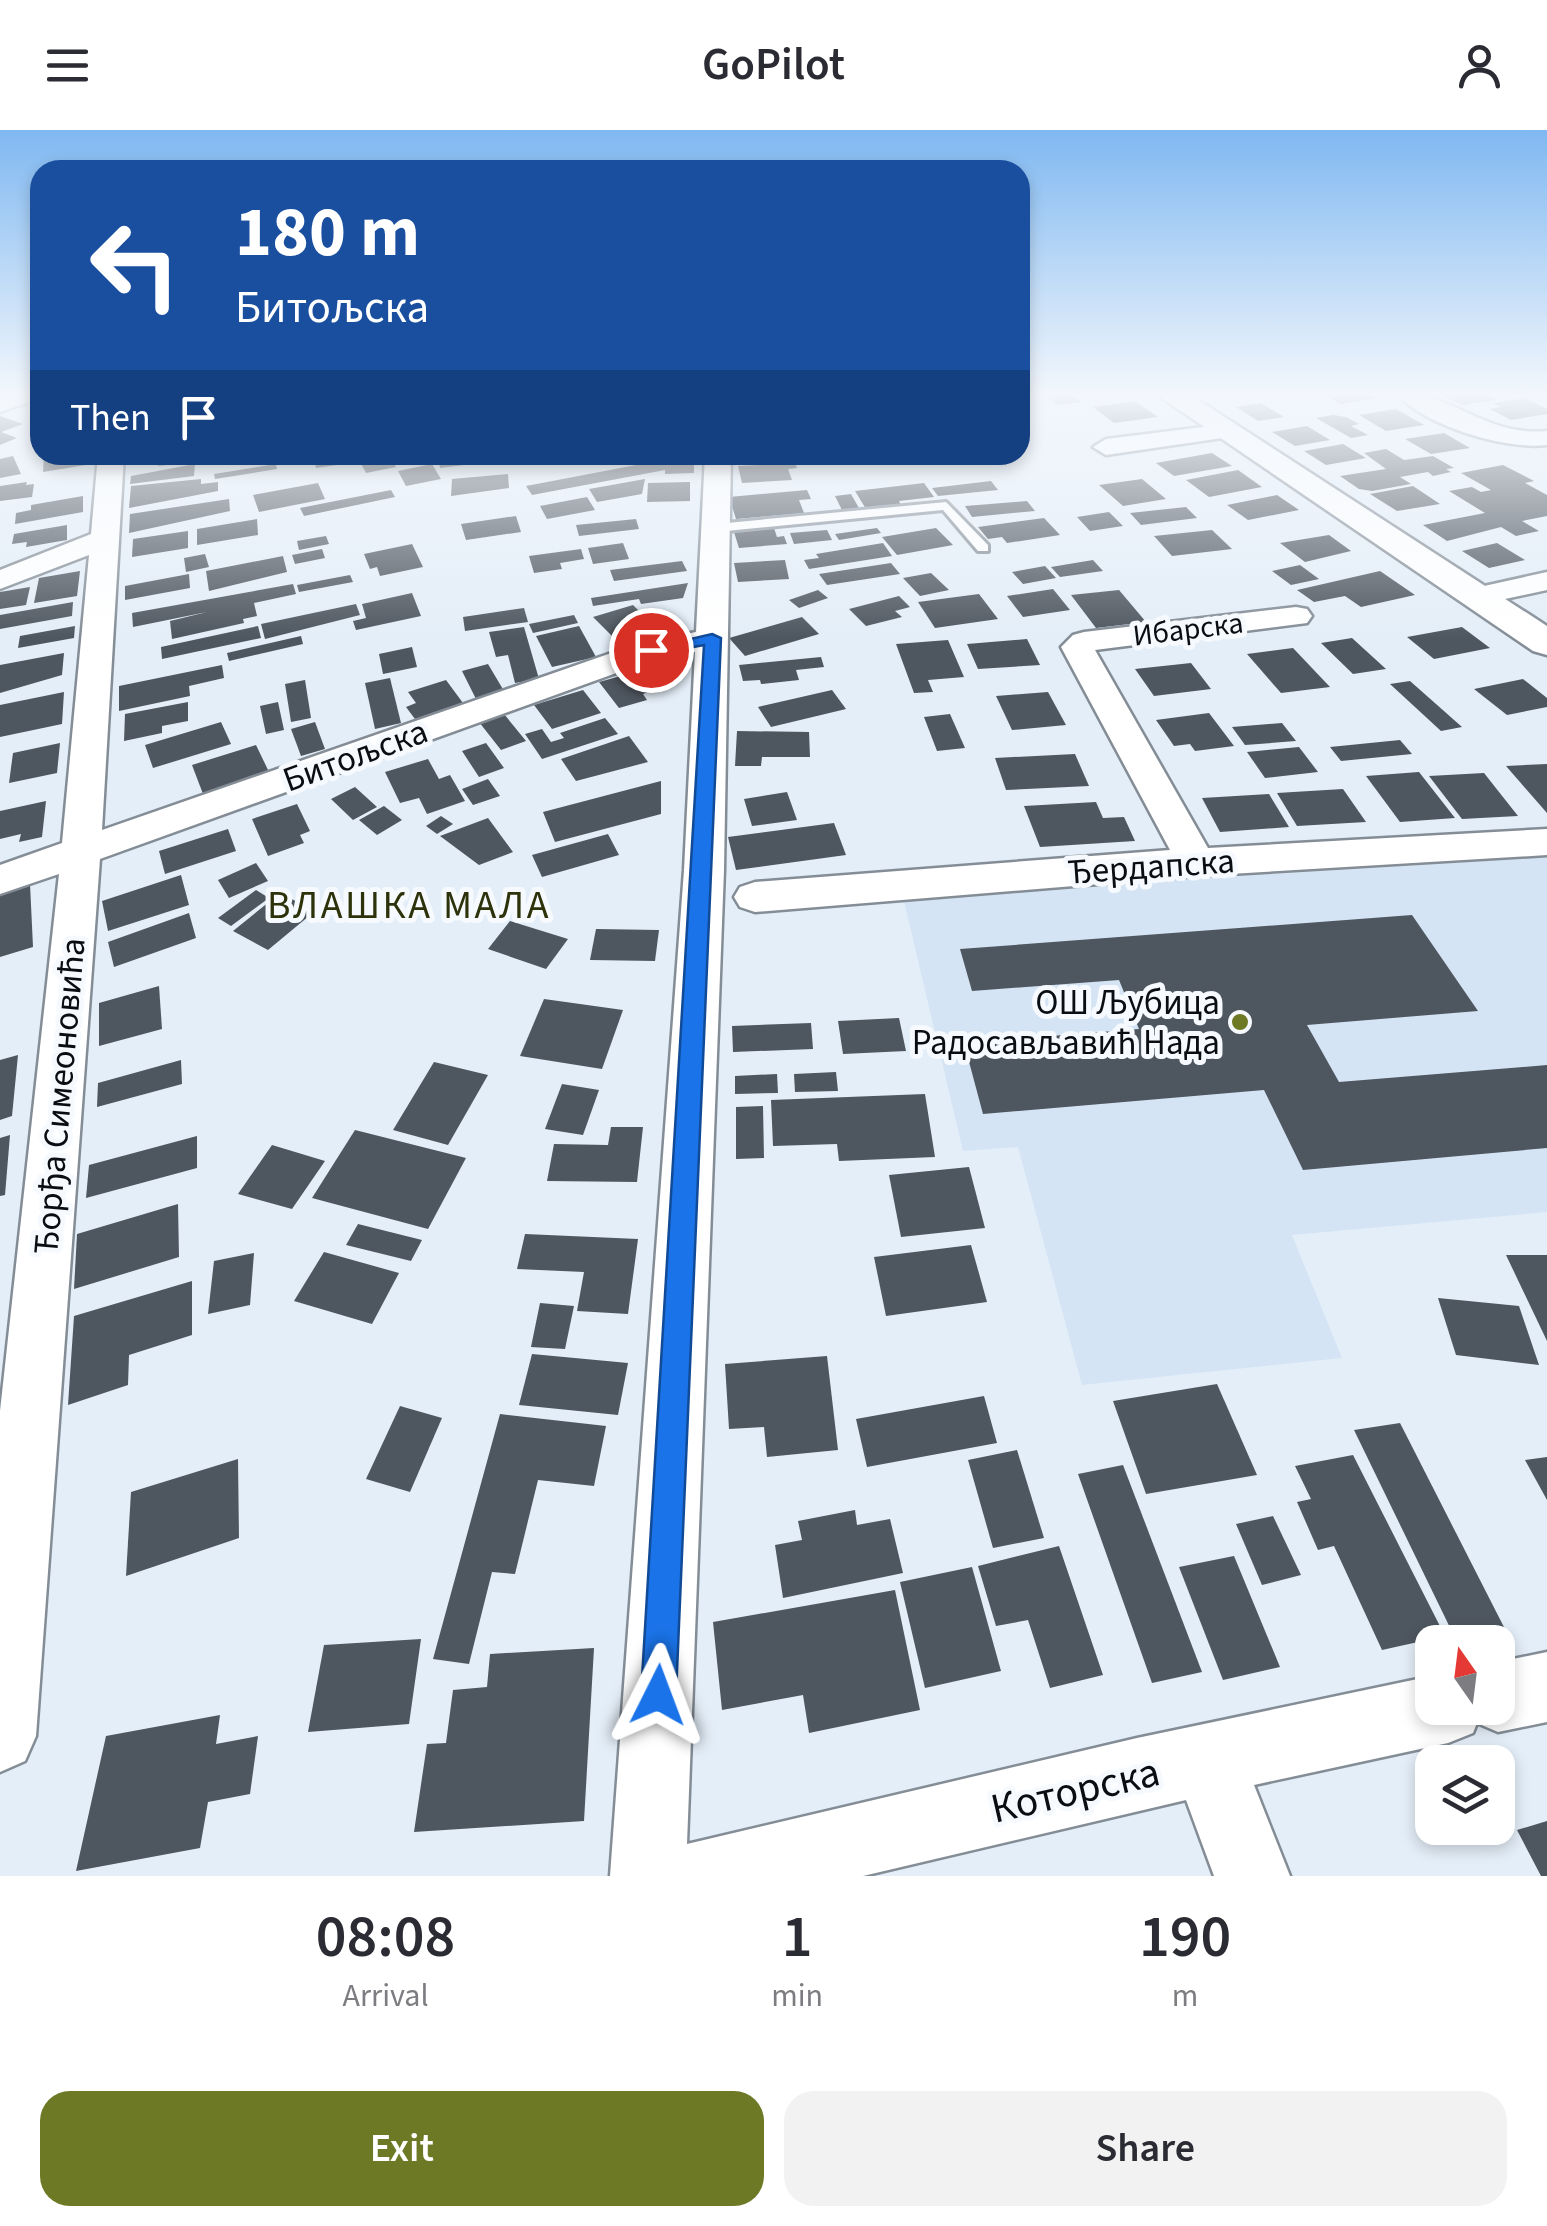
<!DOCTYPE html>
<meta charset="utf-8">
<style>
:root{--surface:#fff;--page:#f2f2f3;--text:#2b2b33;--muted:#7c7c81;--accent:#6d7924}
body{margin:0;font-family:"Source Sans 3",sans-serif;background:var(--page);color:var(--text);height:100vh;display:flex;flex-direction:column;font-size:38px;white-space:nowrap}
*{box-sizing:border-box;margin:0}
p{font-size:32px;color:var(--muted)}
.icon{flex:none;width:55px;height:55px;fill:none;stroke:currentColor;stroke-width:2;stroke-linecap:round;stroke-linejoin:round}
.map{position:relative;height:1746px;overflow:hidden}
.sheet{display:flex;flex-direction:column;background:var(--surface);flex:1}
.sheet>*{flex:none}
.banner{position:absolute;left:30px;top:30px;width:1000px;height:305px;border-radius:30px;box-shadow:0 5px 15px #0003;background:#1a4fa0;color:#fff;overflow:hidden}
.needle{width:65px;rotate:346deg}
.fabs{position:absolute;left:1415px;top:1495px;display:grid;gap:20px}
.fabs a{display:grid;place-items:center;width:100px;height:100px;border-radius:20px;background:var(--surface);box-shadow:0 5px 15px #0003;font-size:50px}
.pin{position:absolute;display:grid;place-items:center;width:85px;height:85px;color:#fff;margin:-42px;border:5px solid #fff;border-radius:50%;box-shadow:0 2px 10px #0007}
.me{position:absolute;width:110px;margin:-55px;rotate:3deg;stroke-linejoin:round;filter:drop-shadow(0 0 8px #0008)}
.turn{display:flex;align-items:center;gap:35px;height:210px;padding:0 40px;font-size:45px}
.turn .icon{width:130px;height:130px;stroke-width:2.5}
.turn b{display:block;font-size:70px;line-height:85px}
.then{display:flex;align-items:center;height:95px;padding:0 40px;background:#0003;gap:20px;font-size:38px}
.eta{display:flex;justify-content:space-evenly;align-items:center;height:170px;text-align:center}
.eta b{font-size:60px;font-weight:600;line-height:70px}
.action{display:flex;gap:20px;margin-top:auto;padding:20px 40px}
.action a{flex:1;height:115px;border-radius:30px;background:var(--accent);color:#fff;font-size:40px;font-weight:600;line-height:115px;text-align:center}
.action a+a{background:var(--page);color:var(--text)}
header{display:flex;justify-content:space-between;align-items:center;height:130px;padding:0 40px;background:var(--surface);font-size:45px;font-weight:600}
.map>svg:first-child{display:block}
.built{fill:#d5e4f4}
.building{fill:#4e565f}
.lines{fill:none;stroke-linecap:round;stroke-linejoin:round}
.service-casing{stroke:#848d96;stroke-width:6}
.minor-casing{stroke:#848d96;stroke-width:5}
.tertiary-casing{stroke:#848d96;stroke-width:5}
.service{fill:#fff;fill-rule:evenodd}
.minor{fill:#fff;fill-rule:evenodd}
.tertiary{fill:#fff;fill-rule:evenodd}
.route{fill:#1a73e8;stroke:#114b97;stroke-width:2.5}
.poi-dot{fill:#6d7924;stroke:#f6fafe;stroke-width:4}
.labels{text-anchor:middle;stroke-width:10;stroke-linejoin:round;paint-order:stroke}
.far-street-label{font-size:30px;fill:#0a0d11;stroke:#f6fafe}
.street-label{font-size:35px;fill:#0a0d11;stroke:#f6fafe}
.poi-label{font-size:35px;fill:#0a0d11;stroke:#f6fafe;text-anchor:end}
.quarter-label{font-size:40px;letter-spacing:2.5px;fill:#2d320a;stroke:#f6fafe}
.near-street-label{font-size:42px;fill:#0a0d11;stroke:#f6fafe}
</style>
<header><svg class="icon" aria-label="menu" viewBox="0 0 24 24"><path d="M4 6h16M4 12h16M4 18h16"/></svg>GoPilot<svg class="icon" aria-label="person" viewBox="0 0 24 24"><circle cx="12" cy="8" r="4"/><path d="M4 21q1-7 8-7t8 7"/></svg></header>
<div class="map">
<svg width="1547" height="1746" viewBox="0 0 1547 1746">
<rect width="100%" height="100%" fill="#e4eef8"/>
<path class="built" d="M1547,727V1082L1292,1105L1342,1228L1082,1255L1018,1017L963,1021L903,767Z"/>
<g class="building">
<path d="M1043,264H1071L1082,272L1058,275Z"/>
<path d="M1322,264H1370L1378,268L1341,274Z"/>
<path d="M1439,264H1486L1497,270L1462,275Z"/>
<path d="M1525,268L1547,279V284L1511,290L1490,279L1501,277L1493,273Z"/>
<path d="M1135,271L1158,287L1114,293L1093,277Z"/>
<path d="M1261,273L1284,287L1258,291L1236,277Z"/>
<path d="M1396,279L1424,295L1386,301L1359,285Z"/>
<path d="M1333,285L1346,287L1359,294L1351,296L1368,305L1351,308L1316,288Z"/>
<path d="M0,286L23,294L1,302L17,308L0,315Z"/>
<path d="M1307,296L1330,310L1295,316L1272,302Z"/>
<path d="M1444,303L1470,318L1431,324L1405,309Z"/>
<path d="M1343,314L1366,328L1326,335L1304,321Z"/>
<path d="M1386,319L1404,330L1433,326L1454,338L1446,339L1451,342L1433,346L1428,342L1400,347L1411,354L1372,361L1359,359L1340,346L1386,339L1364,323Z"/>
<path d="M1212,323L1232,336L1174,346L1156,333Z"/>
<path d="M44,325H92V334L43,342Z"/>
<path d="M160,325H233V328L158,336Z"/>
<path d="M313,325H350L351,333L316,338Z"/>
<path d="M389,325L396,337L366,343L359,330Z"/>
<path d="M450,325H504L505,330L440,338L438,328Z"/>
<path d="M593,325H632L635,331L598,335Z"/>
<path d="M13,326L21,344L0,348V329Z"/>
<path d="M694,327V343L665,344V340L532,365L526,356L673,328Z"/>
<path d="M795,333L797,338L788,339L792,350L742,353L738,336Z"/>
<path d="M195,334L194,346L130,354L131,346Z"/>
<path d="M276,334L277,339L215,349L214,344Z"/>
<path d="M432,334L441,349L406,356L398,341Z"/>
<path d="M1503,335L1534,351L1525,353L1547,365V386L1522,391L1539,401L1516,406L1501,397L1447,411L1423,395L1485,383L1449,361L1472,357L1481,362L1491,360L1461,343Z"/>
<path d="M1238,340L1262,357L1209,367L1186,350Z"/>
<path d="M508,344L509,358L451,366L452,349Z"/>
<path d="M201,349V354L218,352V361L129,378L131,356Z"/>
<path d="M645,349L642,364L597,372L589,359Z"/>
<path d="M1142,349L1166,369L1123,376L1099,355Z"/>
<path d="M991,351L998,360L938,366L932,358Z"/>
<path d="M27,352L26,355L34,354L32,367L0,371V356Z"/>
<path d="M690,352V371L647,372L648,353Z"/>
<path d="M318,353L325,369L259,382L253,365Z"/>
<path d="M924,353L934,367L899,371L901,375L866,379L855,361Z"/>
<path d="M1413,356L1440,374L1397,381L1370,364Z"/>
<path d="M391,360L395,367L304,386L300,378Z"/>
<path d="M807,360L811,369L799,370L804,383L736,389L729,367Z"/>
<path d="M851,364L859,378L842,380L835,366Z"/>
<path d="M1277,365L1299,380L1248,390L1227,375Z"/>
<path d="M83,366V382L15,394L16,383L31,380V375Z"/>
<path d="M587,367L595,380L547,389L540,376Z"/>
<path d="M229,369L230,381L129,403L130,384Z"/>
<path d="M1027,371L1035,381L972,387L965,376Z"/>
<path d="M1186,377L1197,388L1141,395L1130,383Z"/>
<path d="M1109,382L1123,396L1090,401L1077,387Z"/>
<path d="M516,386L521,402L466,410L461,394Z"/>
<path d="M1044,388L1060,405L1007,413L1002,407L988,409L978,397Z"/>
<path d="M257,389L258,405L197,415V399Z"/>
<path d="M636,389L639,399L579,406L576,395Z"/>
<path d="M67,395V410L26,417L27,412L12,414L14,404Z"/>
<path d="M773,395L777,407L784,406L787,414L739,418L733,399Z"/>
<path d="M877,398L881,403L839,410L835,404Z"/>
<path d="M936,398L953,415L897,425L882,407Z"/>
<path d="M827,400L832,410L794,414L790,403Z"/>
<path d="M1212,400L1232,419L1172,426L1154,406Z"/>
<path d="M188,401V418L132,427L133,409Z"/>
<path d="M1329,405L1351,421L1305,432L1280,413Z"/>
<path d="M326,406L329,414L299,420L297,411Z"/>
<path d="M623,413L629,429L593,434L588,418Z"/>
<path d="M883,413L892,426L809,439L804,430L819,428L816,424Z"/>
<path d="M1497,413L1525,430L1489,438L1462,421Z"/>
<path d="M412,414L423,437L380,446L377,437L370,439L364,424Z"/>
<path d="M322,419L325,428L295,434L292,425Z"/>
<path d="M581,419L584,429L560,433L562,439L534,443L529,426Z"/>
<path d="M205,424L209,437L186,442L184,428Z"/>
<path d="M283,426L287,442L209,461L206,441Z"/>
<path d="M785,430L789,449L738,452L734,433Z"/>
<path d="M1093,430L1103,441L1060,447L1051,437Z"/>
<path d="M682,431L687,441L614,451L610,440Z"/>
<path d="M891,433L900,444L827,455L819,444Z"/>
<path d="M1300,435L1319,449L1291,455L1272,441Z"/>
<path d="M1045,436L1056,448L1023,454L1012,442Z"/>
<path d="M80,441L77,466L34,473L39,448Z"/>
<path d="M1380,441L1415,465L1361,477L1345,466L1314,472L1297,460Z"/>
<path d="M931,443L949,460L920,466L903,448Z"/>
<path d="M189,444L190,458L125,470V456Z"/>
<path d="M350,445L353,452L299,462L297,455Z"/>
<path d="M688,453L683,468L641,474L639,469L593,476L591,468Z"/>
<path d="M293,454L296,464L254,473L257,486L243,489L244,493L172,509L170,491L207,482L133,497L132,483Z"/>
<path d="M30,457L26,475L0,479V462Z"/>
<path d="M1053,459L1070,480L1023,487L1007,466Z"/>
<path d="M818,460L828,468L799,478L789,470Z"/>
<path d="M1119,460L1146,492L1096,498L1071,465Z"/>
<path d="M412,463L421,486L356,500L353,491L366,488L362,474Z"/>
<path d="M979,464L998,489L935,498L918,472Z"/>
<path d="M899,466L910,477L895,481L902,487L866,496L849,479Z"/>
<path d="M73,472L72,486L0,499V485Z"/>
<path d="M356,474L360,485L265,509L261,494Z"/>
<path d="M633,475L656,498L617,511L593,487Z"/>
<path d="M524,478L528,492L465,501L463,487Z"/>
<path d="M574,485L578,493L533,503L529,494Z"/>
<path d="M802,487L819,504L745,526L729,508Z"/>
<path d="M75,496L74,508L18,518L20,506Z"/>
<path d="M258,496L261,508L162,529L161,517Z"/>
<path d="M579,496L596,527L552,537L536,506Z"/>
<path d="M524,497L539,549L515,553L508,525L496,527L489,502Z"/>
<path d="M1462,497L1490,518L1434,529L1407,507Z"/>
<path d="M301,506L303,514L229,531L227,523Z"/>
<path d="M1352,508L1386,539L1353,544L1321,513Z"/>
<path d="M1027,509L1040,535L978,539L967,514Z"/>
<path d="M948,510L964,547L928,550L933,562L914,563L896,514Z"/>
<path d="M412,517L417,537L383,544L379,524Z"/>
<path d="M1293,518L1330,557L1281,563L1247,524Z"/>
<path d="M64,523L62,545L0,563V535Z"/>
<path d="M821,527L824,537L796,540L799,550L761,554L760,550L743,551L739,535Z"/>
<path d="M1191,533L1211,559L1154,566L1135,539Z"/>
<path d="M488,534L504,561L476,569L462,541Z"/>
<path d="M222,535L224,548L189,556L190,566L119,581V556Z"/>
<path d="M635,542L650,561L643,564L647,570L619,578L599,552Z"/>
<path d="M390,548L401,593L375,599L365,553Z"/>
<path d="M1523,549L1547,568V577L1507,585L1474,559Z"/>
<path d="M305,550L311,588L291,592L285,554Z"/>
<path d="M446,550L463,573L415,589L406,577L416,573L408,562Z"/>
<path d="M1410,551L1462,597L1441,601L1390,554Z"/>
<path d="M583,560L601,583L552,599L534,575Z"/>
<path d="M832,560L846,579L771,597L758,577Z"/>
<path d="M64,562L62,594L0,607V575Z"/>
<path d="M1048,562L1066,595L1012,600L996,566Z"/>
<path d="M188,572V591L162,596V603L124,611L125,584Z"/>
<path d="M278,572L284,600L266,604L260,576Z"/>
<path d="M1209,583L1234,616L1195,621L1190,614L1174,616L1156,590Z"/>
<path d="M504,584L526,611L501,620L479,592Z"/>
<path d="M950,584L965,618L937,621L924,587Z"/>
<path d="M605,588L618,604L542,629L525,604L542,599L551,612L564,608L560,603Z"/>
<path d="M221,592L231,614L153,638L145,615Z"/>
<path d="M315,592L325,619L301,626L291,599Z"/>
<path d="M1282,593L1296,611L1245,615L1232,597Z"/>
<path d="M737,601L809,602L810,627H762L761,636H735Z"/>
<path d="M629,606L648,632L576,651L561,629Z"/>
<path d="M1400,610L1412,624L1341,631L1330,617Z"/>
<path d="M60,613L57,643L9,653L13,623Z"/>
<path d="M486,613L504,638L479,647L462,621Z"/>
<path d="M256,615L269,642L203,664L192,635Z"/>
<path d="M1299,617L1318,642L1265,648L1247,622Z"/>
<path d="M1075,624L1089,656L1006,660L995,628Z"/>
<path d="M428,629L439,649L450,645L465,671L427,684L419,668L400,673L385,642Z"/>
<path d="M1547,634V683L1506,636Z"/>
<path d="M1419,642L1455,688L1400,692L1366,646Z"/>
<path d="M1484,643L1518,686L1462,689L1429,646Z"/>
<path d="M488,649L500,666L473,675L462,659Z"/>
<path d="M661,651V684L555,712L543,682Z"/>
<path d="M355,657L377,677L353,690L331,669Z"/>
<path d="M1343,659L1366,692L1297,696L1277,663Z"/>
<path d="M787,662L797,690L752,696L744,669Z"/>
<path d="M1269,664L1289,697L1220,702L1202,668Z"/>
<path d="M46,671L42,707L19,712L21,704L0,709V681Z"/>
<path d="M1096,672L1103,688L1124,687L1135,711L1040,717L1024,676Z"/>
<path d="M297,674L310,701L300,705L304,713L268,726L252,689Z"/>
<path d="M384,676L402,690L377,705L359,690Z"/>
<path d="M441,686L453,694L437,704L426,696Z"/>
<path d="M488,688L513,722L479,735L440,706Z"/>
<path d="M834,693L846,725L736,740L728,707Z"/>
<path d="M228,699L236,721L165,744L159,721Z"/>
<path d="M608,704L619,725L542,747L532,725Z"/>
<path d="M256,733L268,751L229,768L218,750Z"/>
<path d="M181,745L189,775L108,801L102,771Z"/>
<path d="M30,754L33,817L0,827V763Z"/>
<path d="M256,760L269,768L231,796L218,788Z"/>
<path d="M280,763L315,781L268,820L233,801Z"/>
<path d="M189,783L196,808L114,837L108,812Z"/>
<path d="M1412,785L1478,881L1307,895L1339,952L1547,935V1018L1303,1040L1264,960L983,984L964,913L1139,899L1119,850L972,861L960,819Z"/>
<path d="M510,791L568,809L546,839L488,819Z"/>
<path d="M596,799L659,800L655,831L590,830Z"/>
<path d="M159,856L162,899L99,916V873Z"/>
<path d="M544,869L623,880L602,939L520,926Z"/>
<path d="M899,888L906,921L843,924L838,891Z"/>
<path d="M811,893L813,919L733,922L732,896Z"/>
<path d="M18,925L12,986L0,990V930Z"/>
<path d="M181,930L182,954L97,977L98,953Z"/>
<path d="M434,932L488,945L448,1015L393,1000Z"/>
<path d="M836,942L838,961L795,962L794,944Z"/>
<path d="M777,944L778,963L735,964V946Z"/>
<path d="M562,954L599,960L583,1005L545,999Z"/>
<path d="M925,964L935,1027L839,1031L837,1014L773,1016L771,970Z"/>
<path d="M763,976L764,1028L736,1029V977Z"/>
<path d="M611,997H643L637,1052L547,1051L554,1014L608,1015Z"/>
<path d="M355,1000L466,1028L428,1099L312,1068Z"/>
<path d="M10,1005L5,1065L0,1066V1008Z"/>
<path d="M197,1006V1038L86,1068L89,1035Z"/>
<path d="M272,1015L325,1031L292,1079L238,1064Z"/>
<path d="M969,1037L985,1098L901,1107L889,1045Z"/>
<path d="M178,1074L179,1127L74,1159L77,1104Z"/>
<path d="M358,1094L422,1110L411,1131L346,1115Z"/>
<path d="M525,1104L638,1109L628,1184L577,1181L584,1142L517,1139Z"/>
<path d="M971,1115L987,1172L886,1186L874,1127Z"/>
<path d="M324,1122L399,1143L372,1194L294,1171Z"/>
<path d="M254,1123L250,1175L208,1184L214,1131Z"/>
<path d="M1506,1125H1547V1211Z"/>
<path d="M192,1151V1205L129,1225L128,1255L68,1275L74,1186Z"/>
<path d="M1438,1168L1519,1176L1539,1235L1456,1225Z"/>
<path d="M540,1173L574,1176L565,1219L531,1217Z"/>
<path d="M532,1224L628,1233L618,1285L519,1275Z"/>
<path d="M827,1226L838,1320L767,1327L764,1297L729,1299L725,1234Z"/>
<path d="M1217,1254L1257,1345L1146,1364L1113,1271Z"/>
<path d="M984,1266L997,1313L867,1337L856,1289Z"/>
<path d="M400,1276L442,1288L410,1362L366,1349Z"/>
<path d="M500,1284L606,1296L594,1356L538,1350L515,1444L492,1442L469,1534L433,1529Z"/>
<path d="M1400,1293L1508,1505L1457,1512L1354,1300Z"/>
<path d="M1017,1320L1044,1408L993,1418L968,1330Z"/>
<path d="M1353,1325L1445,1506L1382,1520L1334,1416L1318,1420L1297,1372L1311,1369L1295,1336Z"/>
<path d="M1547,1327V1370L1525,1330Z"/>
<path d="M238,1329L239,1408L126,1446L131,1362Z"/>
<path d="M1123,1335L1202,1542L1152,1553L1078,1344Z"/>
<path d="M855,1380L857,1395L890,1389L903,1443L783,1468L775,1415L802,1410L798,1391Z"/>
<path d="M1273,1386L1301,1445L1262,1455L1236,1394Z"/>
<path d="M1059,1416L1103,1545L1050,1558L1028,1490L996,1496L978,1436Z"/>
<path d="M1234,1426L1280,1537L1223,1550L1179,1437Z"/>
<path d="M972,1437L1001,1541L925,1558L900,1452Z"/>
<path d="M895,1460L920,1580L809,1603L803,1565L722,1580L713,1492Z"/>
<path d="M421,1509L409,1594L308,1602L324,1515Z"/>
<path d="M594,1518L584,1691L414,1702L427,1614L446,1613L453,1560L487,1557L490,1524Z"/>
<path d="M220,1585L216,1614L258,1606L250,1664L208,1672L200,1718L76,1741L106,1606Z"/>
<path d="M1547,1691V1746H1541L1517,1700Z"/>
</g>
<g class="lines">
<defs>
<path id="service" d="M946,372L988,415V421H978L943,380L716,402L709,398L716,394Z"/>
<g id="minor">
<path d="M1397,264C1453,261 1483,307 1547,301V315C1505,320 1426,296 1397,264Z"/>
<path d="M1227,294L1236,296L1239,301L1236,306L1106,325L1093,317L1106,309Z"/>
<path d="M98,325H124L102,700L640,513L696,502L705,325H731L724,740L687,1714L1137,1608L1432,1546V1578H1498V1532L1547,1522V1592L1498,1602L1477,1593L1473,1603L1448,1613L1254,1655L1290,1746H1214L1186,1670L863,1746H610L684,740L695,522L658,528L100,729L36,1606L25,1631L0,1642V1281L59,744L0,764V735L62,713L89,425L0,459V440L91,404Z"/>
<path d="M1547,442V460L1477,475L1466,472L1462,466L1466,460Z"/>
<path d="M1296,477L1307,479L1312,486L1307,493L1095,520L1208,718L1547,699V725L1196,746L755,782L740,777L734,767L740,757L755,752L1170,720L1061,517L1073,505L1084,502Z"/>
</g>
<g id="tertiary">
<path d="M0,264H39L35,270L0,282Z"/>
<path d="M1156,264H1189L1547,496V525L1533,521Z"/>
</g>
</defs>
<use href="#service" class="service-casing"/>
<use href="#minor" class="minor-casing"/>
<use href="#tertiary" class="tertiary-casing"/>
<use href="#service" class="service"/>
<use href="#minor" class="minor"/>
<use href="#tertiary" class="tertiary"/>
</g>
<linearGradient id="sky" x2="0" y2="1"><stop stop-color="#7fb8f1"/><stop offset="0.52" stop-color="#f3f7fc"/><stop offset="1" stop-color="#f3f7fc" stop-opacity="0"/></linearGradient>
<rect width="1547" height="508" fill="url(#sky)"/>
<path class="route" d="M712,504L721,508L676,1565L671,1577L658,1583L646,1577L641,1565L704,515L651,525L643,520Z"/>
<circle class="poi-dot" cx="1240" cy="892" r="10"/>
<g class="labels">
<g class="far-street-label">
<text transform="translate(1188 499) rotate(-7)" y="10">Ибарска</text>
</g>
<g class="street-label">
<text transform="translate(355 625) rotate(-20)" y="12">Битољска</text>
<text transform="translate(1151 736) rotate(-4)" y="12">Ђердапска</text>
<text transform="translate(59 966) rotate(-85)" y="12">Ђорђа Симеоновића</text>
</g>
<g class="poi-label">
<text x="1220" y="884">ОШ Љубица<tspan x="1220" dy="40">Радосављавић Нада</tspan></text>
</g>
<g class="quarter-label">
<text x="409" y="788">ВЛАШКА МАЛА</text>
</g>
<g class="near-street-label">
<text transform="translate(1075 1659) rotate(-13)" y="15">Которска</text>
</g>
</g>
</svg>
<div class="fabs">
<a><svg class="needle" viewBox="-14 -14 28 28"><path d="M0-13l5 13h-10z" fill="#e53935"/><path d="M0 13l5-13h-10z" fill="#7c7c81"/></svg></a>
<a><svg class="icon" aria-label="layers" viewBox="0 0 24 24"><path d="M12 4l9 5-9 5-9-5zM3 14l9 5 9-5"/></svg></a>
</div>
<div class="pin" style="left:651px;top:520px;background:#d93025"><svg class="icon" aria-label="arrive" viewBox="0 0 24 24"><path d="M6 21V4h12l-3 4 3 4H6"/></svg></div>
<svg class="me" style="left:658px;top:1565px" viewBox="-20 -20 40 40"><path d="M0-17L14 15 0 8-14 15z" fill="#1a73e8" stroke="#fff" stroke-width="4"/></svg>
<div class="banner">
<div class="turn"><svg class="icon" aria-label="left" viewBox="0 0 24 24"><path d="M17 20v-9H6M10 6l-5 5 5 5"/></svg><div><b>180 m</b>Битољска</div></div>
<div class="then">Then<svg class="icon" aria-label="arrive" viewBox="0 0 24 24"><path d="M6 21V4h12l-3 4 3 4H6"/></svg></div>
</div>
</div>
<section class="sheet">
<div class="eta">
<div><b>08:08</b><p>Arrival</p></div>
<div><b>1</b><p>min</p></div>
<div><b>190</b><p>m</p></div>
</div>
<div class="action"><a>Exit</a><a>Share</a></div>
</section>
